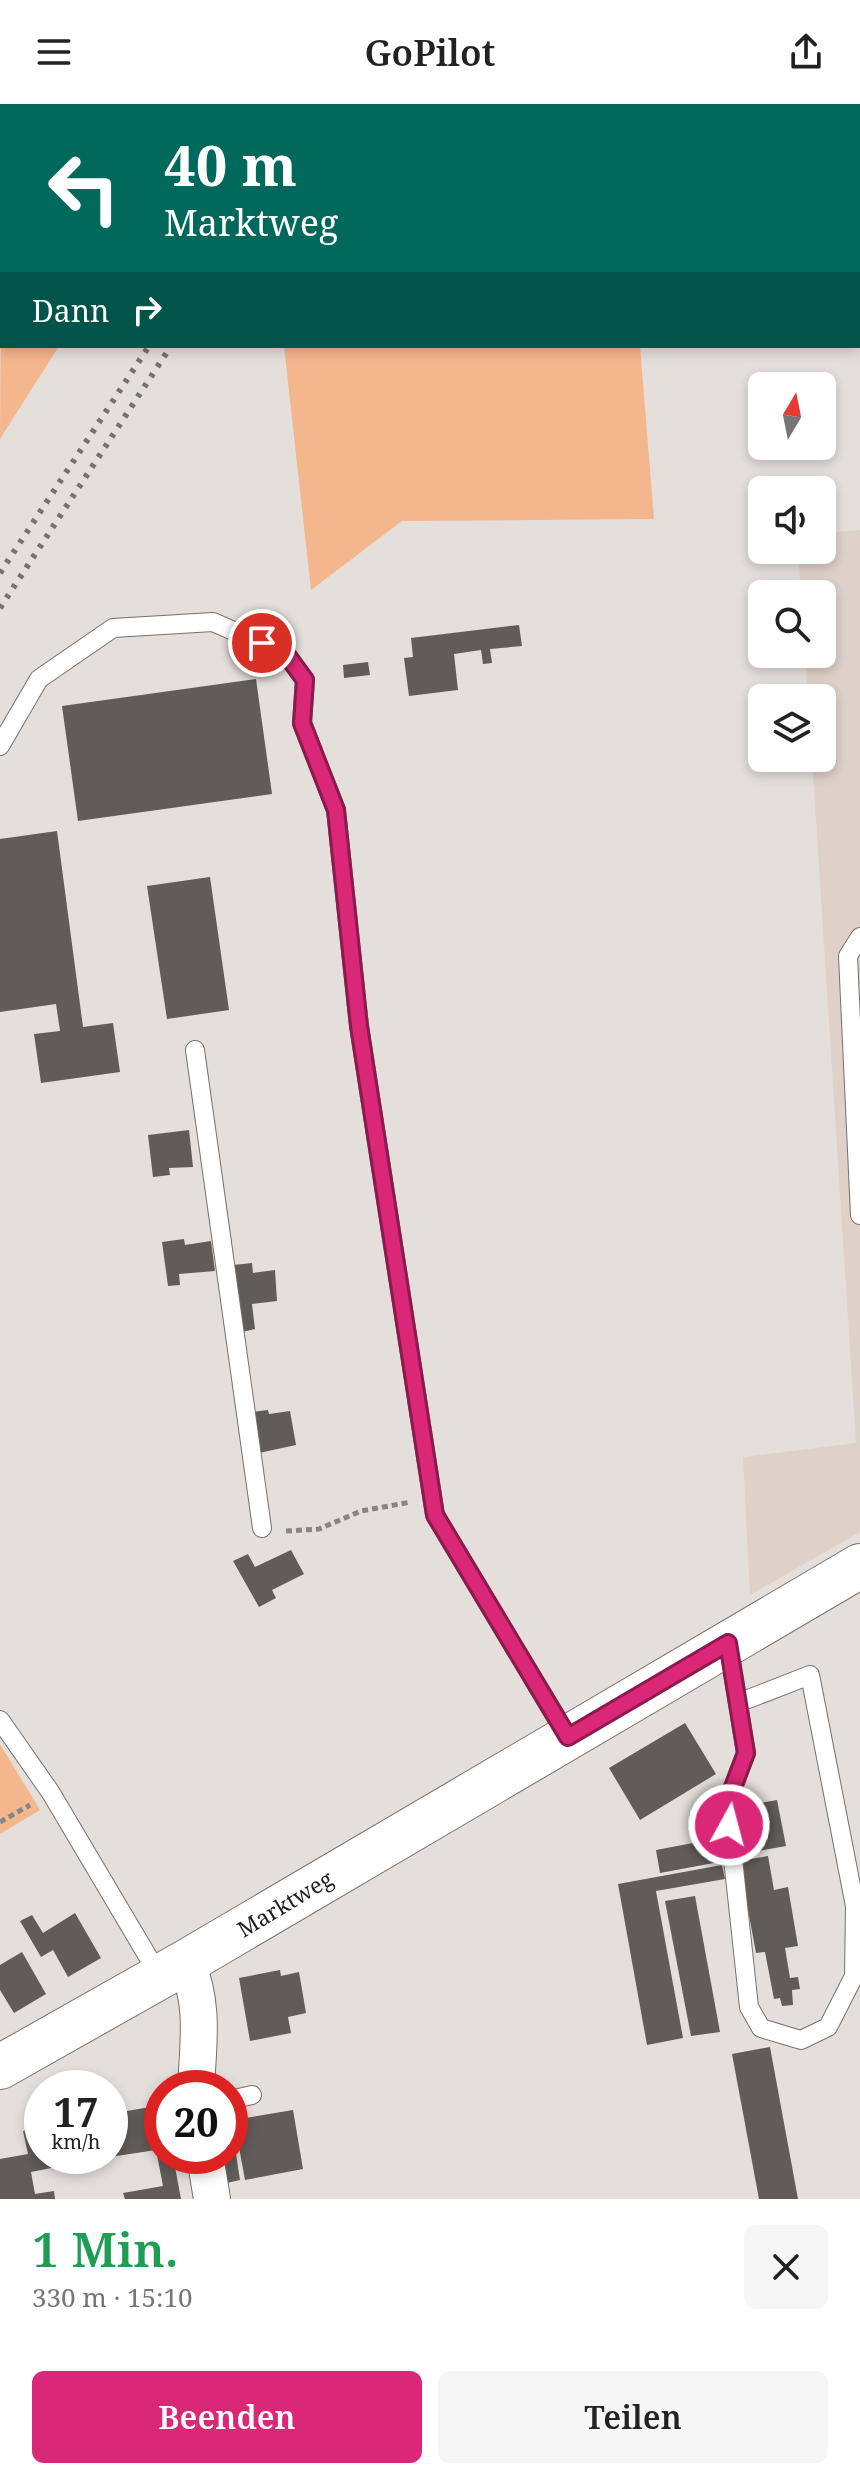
<!DOCTYPE html>
<html lang="de">
<meta charset="utf-8">
<style>
:root{--surface:#fff;--page:#f6f6f6;--text:#222;--muted:#767676;--accent:#db2777}
body{margin:0;font-family:"Noto Serif",serif;background:var(--page);color:var(--text);height:100vh;display:flex;flex-direction:column;font-size:30px;white-space:nowrap}
*{box-sizing:border-box;margin:0}
p{font-size:26px;color:var(--muted)}
.icon{flex:none;width:44px;height:44px;fill:none;stroke:currentColor;stroke-width:2;stroke-linecap:round;stroke-linejoin:round}
.map{position:relative;height:2095px;overflow:hidden}
.side{display:flex;flex-direction:column;background:var(--surface);flex:1}
.side>*{flex:none}
.hud{position:absolute;left:0px;top:0px;width:860px;height:244px;box-shadow:0 4px 12px #0003;background:#00695c;color:#fff;overflow:hidden}
.needle{width:52px;rotate:10deg}
.fabs{position:absolute;left:748px;top:268px;display:grid;gap:16px}
.fabs a{display:grid;place-items:center;width:88px;height:88px;border-radius:12px;background:var(--surface);box-shadow:0 4px 12px #0003;font-size:40px}
.speed{position:absolute;left:24px;top:1966px;display:flex;gap:16px;font-size:40px;font-weight:700;text-align:center}
.speed>*{display:grid;place-content:center;width:104px;height:104px;border-radius:50%;background:var(--surface);box-shadow:0 4px 12px #0003;line-height:1}
.speed small{font-size:20px;font-weight:400}
.speed .limit{border:12px solid #d22;background:#fff;color:#111}
.pin{position:absolute;display:grid;place-items:center;width:68px;height:68px;color:#fff;margin:-34px;border:4px solid #fff;border-radius:50%;box-shadow:0 2px 8px #0007}
.me{position:absolute;width:88px;margin:-44px;rotate:7deg;stroke-linejoin:round;filter:drop-shadow(0 0 6px #0008)}
.turn{display:flex;align-items:center;gap:28px;height:168px;padding:0 32px;font-size:36px}
.turn .icon{width:104px;height:104px;stroke-width:2.5}
.turn b{display:block;font-size:56px;line-height:68px}
.then{display:flex;align-items:center;height:76px;padding:0 32px;background:#0003;gap:16px;font-size:30px}
.round{display:grid;place-items:center;flex:none;width:84px;height:84px;border-radius:12px;background:var(--page)}
.overview{display:flex;align-items:center;justify-content:space-between;height:136px;padding:0 32px}
h1{font-size:48px;font-weight:600;line-height:60px;color:#1e9e55}
.button{display:flex;gap:16px;margin-top:auto;padding:16px 32px}
.button a{flex:1;height:92px;border-radius:12px;background:var(--accent);color:#fff;font-size:32px;font-weight:600;line-height:92px;text-align:center}
.button a+a{background:var(--page);color:var(--text)}
header{display:flex;justify-content:space-between;align-items:center;height:104px;padding:0 32px;background:var(--surface);font-size:36px;font-weight:600}
.map>svg:first-child{display:block}
.built{fill:#ded1c9}
.green{fill:#f4b68d}
.building{fill:#615c59}
.lines{fill:none;stroke-linecap:round;stroke-linejoin:round}
.service-casing{stroke:#75706c;stroke-width:20}
.minor-casing{stroke:#75706c;stroke-width:38}
.tertiary-casing{stroke:#75706c;stroke-width:46}
.path{stroke:#898582;stroke-width:5;stroke-dasharray:6 4;stroke-linecap:butt}
.service{stroke:#fff;stroke-width:18}
.minor{stroke:#fff;stroke-width:36}
.tertiary{stroke:#fff;stroke-width:44}
.rail{stroke:#75716f;stroke-width:6;stroke-dasharray:4 8;stroke-linecap:butt}
.route-casing{stroke:#8e194d;stroke-width:20}
.route{stroke:#db2777;stroke-width:14}
.labels{text-anchor:middle;stroke-width:8;stroke-linejoin:round;paint-order:stroke}
.street-label{font-size:22px;fill:#201e1c;stroke:#fff}
</style>
<header><svg class="icon" aria-label="menu" viewBox="0 0 24 24"><path d="M4 6h16M4 12h16M4 18h16"/></svg>GoPilot<svg class="icon" aria-label="share" viewBox="0 0 24 24"><path d="M12 15V3M7 8l5-5 5 5M5 13v7h14v-7"/></svg></header>
<div class="map">
<svg width="860" height="2095" viewBox="0 0 860 2095">
<rect width="100%" height="100%" fill="#e5dfdc"/>
<path class="built" d="M860,426V1428L750,1491L743,1353L856,1339L812,654H822V594H808L805,550H822V490H801L798,446H822V429Z"/>
<g class="green">
<path d="M2,35V242H59L0,335Z"/>
<path d="M284,242H640L654,415L402,417L311,486Z"/>
<path d="M0,1640L40,1706L0,1730Z"/>
</g>
<g class="building">
<path d="M519,521L522,542L490,545L492,559L483,560L481,546L454,550L458,586L409,592L404,554L413,553L411,534Z"/>
<path d="M368,558L370,571L344,574L343,561Z"/>
<path d="M256,575L272,690L78,717L62,602Z"/>
<path d="M57,727L83,923L113,919L120,968L41,979L34,930L60,927L56,900L0,908V735Z"/>
<path d="M210,773L229,906L167,915L147,782Z"/>
<path d="M189,1026L193,1063L169,1064L170,1071L153,1073L148,1031Z"/>
<path d="M184,1135L185,1141L211,1137L215,1167L179,1170L180,1181L168,1182L162,1138Z"/>
<path d="M252,1159L253,1169L275,1166L277,1197L252,1200L255,1225L242,1228L233,1161Z"/>
<path d="M268,1306L269,1310L290,1307L296,1341L259,1349L252,1308Z"/>
<path d="M291,1446L304,1470L272,1486L276,1494L259,1503L233,1457L248,1450L255,1463Z"/>
<path d="M685,1619L716,1670L640,1716L609,1664Z"/>
<path d="M777,1696L786,1742L753,1748L745,1702Z"/>
<path d="M714,1735L719,1758L660,1769L656,1746Z"/>
<path d="M768,1752L774,1786L788,1783L798,1842L785,1844L790,1874L798,1873L800,1885L792,1886L793,1901L782,1902L780,1894L774,1895L765,1848L756,1849L739,1757Z"/>
<path d="M722,1761L725,1775L656,1787L683,1934L647,1941L618,1780Z"/>
<path d="M695,1792L720,1928L691,1932L665,1797Z"/>
<path d="M75,1809L101,1854L68,1873L53,1846L41,1853L20,1817L32,1811L43,1829Z"/>
<path d="M22,1848L46,1890L14,1909L0,1886V1861Z"/>
<path d="M280,1866L281,1872L299,1868L306,1909L288,1913L291,1929L250,1937L239,1874Z"/>
<path d="M770,1943L798,2095H759L732,1950Z"/>
<path d="M150,2003L158,2045L162,2044V2052H173L181,2095H125L123,2089L163,2082L156,2046L110,2053V2010Z"/>
<path d="M293,2006L303,2065L245,2076L234,2016Z"/>
<path d="M42,2023V2052H86L87,2057L31,2068L35,2090L54,2087L55,2095H0V2055L28,2050L23,2027Z"/>
<path d="M230,2050H236L240,2076L227,2079L222,2052Z"/>
</g>
<g class="lines">
<defs>
<g id="service">
<path d="M0,642L39,575L113,524L213,518L286,550L305,576L302,619L336,706L359,922L435,1411L568,1633"/>
<path d="M860,833L848,852L860,1111"/>
<path d="M195,946L262,1424"/>
<path d="M728,1539L746,1649L727,1699L749,1903L761,1924L801,1936L828,1923L854,1872L855,1802L810,1571L738,1599"/>
<path d="M0,1616L51,1689L160,1873"/>
<path d="M230,1996L252,1991"/>
</g>
<g id="minor">
<path d="M186,1858C205,1901 198,1939 196,1984"/>
<path d="M205,2052L212,2095"/>
</g>
<path id="tertiary" d="M0,1963L186,1858L860,1462"/>
</defs>
<use href="#service" class="service-casing"/>
<use href="#minor" class="minor-casing"/>
<use href="#tertiary" class="tertiary-casing"/>
<g class="path">
<path d="M286,1427L319,1425L361,1407L411,1398"/>
<path d="M0,1718L30,1701"/>
</g>
<use href="#service" class="service"/>
<use href="#minor" class="minor"/>
<use href="#tertiary" class="tertiary"/>
<g class="rail">
<path d="M316,2L318,0"/>
<path d="M339,2L341,0"/>
<path d="M0,469L149,242"/>
<path d="M0,504L171,242"/>
</g>
</g>
<g class="lines">
<defs>
<path id="route" d="M262,539L286,550L305,576L302,619L336,706L359,922L435,1411L568,1633L728,1539L746,1649L727,1699L729,1721"/>
</defs>
<use href="#route" class="route-casing"/>
<use href="#route" class="route"/>
</g>
<g class="labels">
<g class="street-label">
<text transform="translate(285 1800) rotate(-31)" y="8">Marktweg</text>
</g>
</g>
</svg>
<div class="fabs">
<a><svg class="needle" viewBox="-14 -14 28 28"><path d="M0-13l5 13h-10z" fill="#e53935"/><path d="M0 13l5-13h-10z" fill="#767676"/></svg></a>
<a><svg class="icon" aria-label="sound" viewBox="0 0 24 24"><path d="M4 9h4l5-4v14l-5-4H4zM17 9q2 3 0 6"/></svg></a>
<a><svg class="icon" aria-label="search" viewBox="0 0 24 24"><circle cx="10" cy="10" r="6"/><path d="M15 15l6 6"/></svg></a>
<a><svg class="icon" aria-label="layers" viewBox="0 0 24 24"><path d="M12 4l9 5-9 5-9-5zM3 14l9 5 9-5"/></svg></a>
</div>
<div class="speed"><div>17<small>km/h</small></div><div class="limit">20</div></div>
<div class="pin" style="left:262px;top:539px;background:#d93025"><svg class="icon" aria-label="arrive" viewBox="0 0 24 24"><path d="M6 21V4h12l-3 4 3 4H6"/></svg></div>
<svg class="me" style="left:729px;top:1721px" viewBox="-20 -20 40 40"><circle r="17" fill="#db2777" stroke="#fff" stroke-width="3"/><path d="M0-11L8 9 0 5-8 9z" fill="#fff"/></svg>
<div class="hud">
<div class="turn"><svg class="icon" aria-label="left" viewBox="0 0 24 24"><path d="M17 20v-9H6M10 6l-5 5 5 5"/></svg><div><b>40 m</b>Marktweg</div></div>
<div class="then">Dann<svg class="icon" aria-label="right" viewBox="0 0 24 24"><path d="M7 20v-9h11M14 6l5 5-5 5"/></svg></div>
</div>
</div>
<section class="side">
<div class="overview"><div><h1>1 Min.</h1><p>330 m · 15:10</p></div><a class="round"><svg class="icon" aria-label="close" viewBox="0 0 24 24"><path d="M6 6l12 12M18 6L6 18"/></svg></a></div>
<div class="button"><a>Beenden</a><a>Teilen</a></div>
</section>
